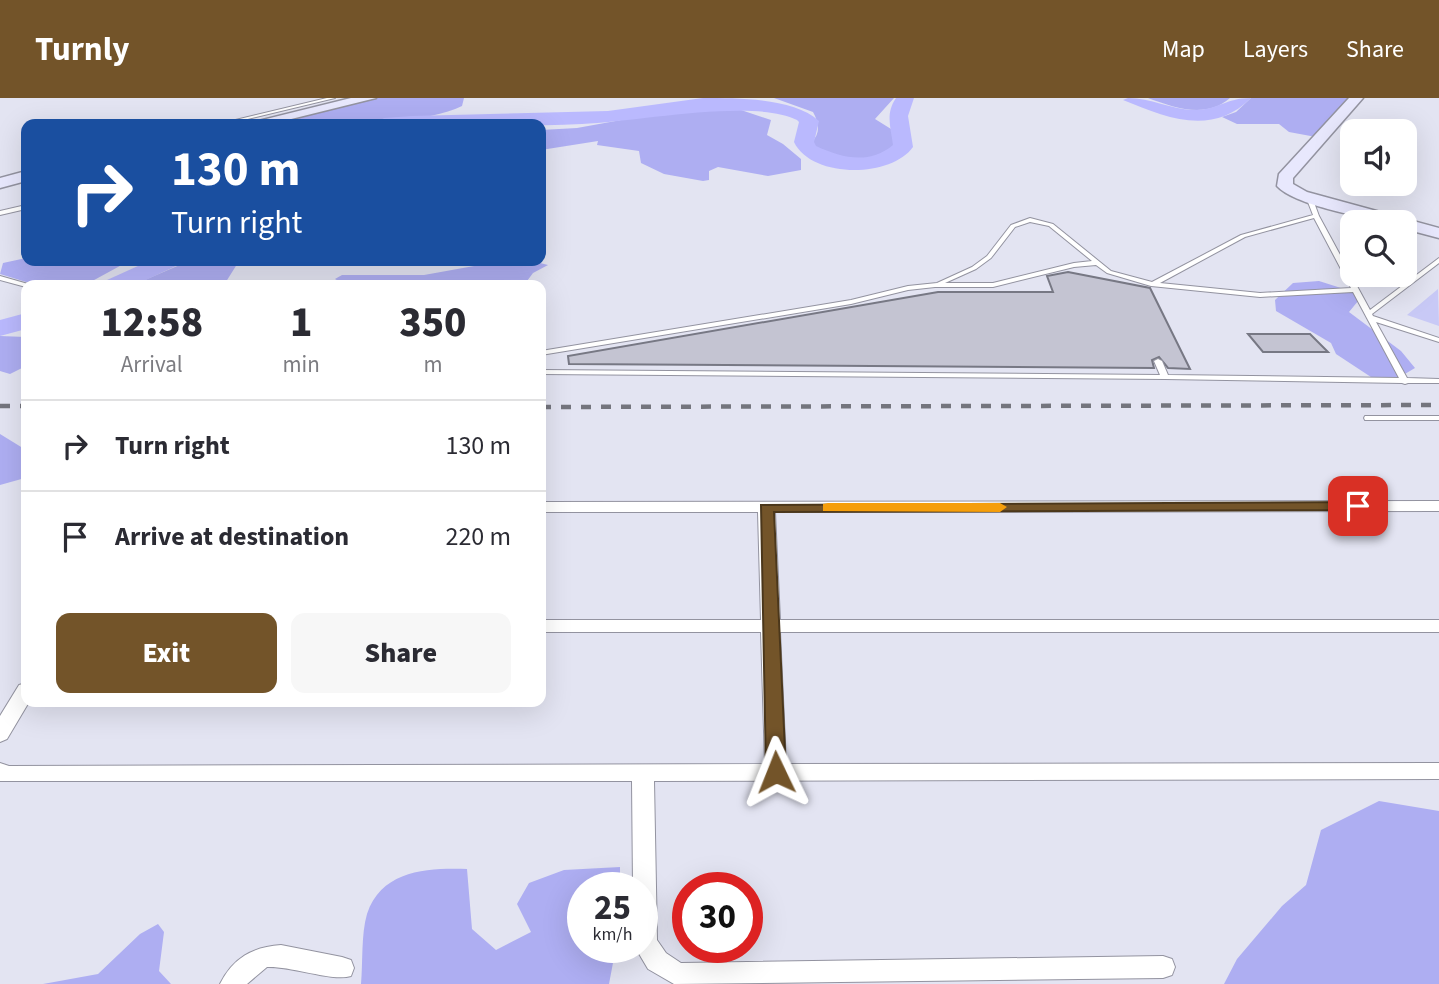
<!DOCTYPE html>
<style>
:root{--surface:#fff;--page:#f7f7f7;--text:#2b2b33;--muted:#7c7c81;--line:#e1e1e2;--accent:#735429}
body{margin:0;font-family:"Source Sans 3",sans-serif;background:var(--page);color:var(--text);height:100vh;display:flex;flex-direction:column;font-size:26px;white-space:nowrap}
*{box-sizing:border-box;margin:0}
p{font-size:23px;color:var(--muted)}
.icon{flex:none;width:38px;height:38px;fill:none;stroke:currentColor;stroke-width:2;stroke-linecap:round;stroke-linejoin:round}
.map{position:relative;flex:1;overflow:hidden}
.panel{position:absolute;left:21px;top:182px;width:525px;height:427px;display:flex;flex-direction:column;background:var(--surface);border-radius:14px;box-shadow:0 7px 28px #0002}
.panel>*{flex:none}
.guide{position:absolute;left:21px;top:21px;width:525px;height:147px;border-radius:14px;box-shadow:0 7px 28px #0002;background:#1a4fa0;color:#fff;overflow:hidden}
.fabs{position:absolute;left:1340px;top:21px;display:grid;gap:14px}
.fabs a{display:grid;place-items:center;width:77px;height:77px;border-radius:14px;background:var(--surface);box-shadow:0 7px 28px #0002;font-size:35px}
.speed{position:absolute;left:567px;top:774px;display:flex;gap:14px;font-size:35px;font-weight:700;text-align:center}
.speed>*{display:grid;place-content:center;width:91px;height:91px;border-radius:50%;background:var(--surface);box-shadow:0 7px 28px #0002;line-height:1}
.speed small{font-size:18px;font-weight:400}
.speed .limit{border:10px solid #d22;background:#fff;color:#111}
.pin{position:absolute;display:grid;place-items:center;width:60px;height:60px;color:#fff;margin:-30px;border-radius:14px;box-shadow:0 4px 10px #0006}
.me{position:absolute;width:77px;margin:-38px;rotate:358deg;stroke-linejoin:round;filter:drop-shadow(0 0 5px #0008)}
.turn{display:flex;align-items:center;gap:24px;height:147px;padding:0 35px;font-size:32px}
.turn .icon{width:91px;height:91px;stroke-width:2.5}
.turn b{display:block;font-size:49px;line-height:60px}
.eta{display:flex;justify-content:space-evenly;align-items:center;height:119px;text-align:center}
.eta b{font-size:42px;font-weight:800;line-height:49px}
.cta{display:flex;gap:14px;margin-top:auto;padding:14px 35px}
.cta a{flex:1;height:80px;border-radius:14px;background:var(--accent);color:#fff;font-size:28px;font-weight:800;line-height:80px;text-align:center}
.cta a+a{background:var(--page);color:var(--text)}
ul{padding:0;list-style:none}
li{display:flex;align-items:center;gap:21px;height:91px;padding:0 35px;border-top:2px solid var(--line)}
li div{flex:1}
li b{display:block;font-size:26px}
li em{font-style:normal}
header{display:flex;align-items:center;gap:42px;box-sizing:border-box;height:98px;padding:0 35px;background:var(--accent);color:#fff}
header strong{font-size:33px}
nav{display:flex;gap:38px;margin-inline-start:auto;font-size:24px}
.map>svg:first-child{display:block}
.green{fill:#c8c9f6}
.forest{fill:#aeaef2}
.water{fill:#bab9fe}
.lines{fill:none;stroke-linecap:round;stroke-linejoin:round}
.river{fill:#bab9fe;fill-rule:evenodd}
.building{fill:#c4c4d2;stroke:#777884;stroke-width:2}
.lane-casing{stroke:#9393a0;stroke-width:2}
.street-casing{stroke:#9393a0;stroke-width:2}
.secondary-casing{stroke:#9393a0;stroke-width:3}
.lane{fill:#fff;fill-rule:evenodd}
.street{fill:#fff;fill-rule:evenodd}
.secondary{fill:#e8e8fd;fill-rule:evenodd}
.rail{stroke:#74757e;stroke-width:4.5;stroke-dasharray:10 10;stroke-linecap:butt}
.route{fill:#735429;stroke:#4b371b;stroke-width:2}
.slow{fill:#f59e0b}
</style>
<header>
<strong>Turnly</strong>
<nav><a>Map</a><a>Layers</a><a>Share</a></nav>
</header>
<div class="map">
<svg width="1439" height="886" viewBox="0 0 1439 886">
<rect width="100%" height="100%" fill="#e3e4f2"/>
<path class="green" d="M1438,191L1439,228L1407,217Z"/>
<g class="forest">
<path d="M370,0H464L462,8C418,29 325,26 275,26L292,18Z"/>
<path d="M774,0H894L875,21L899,36C895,72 829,65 811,45C821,35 819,25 813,14Z"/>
<path d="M1148,0H1230C1206,21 1175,10 1148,0Z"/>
<path d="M1251,0H1352L1316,39L1289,34L1279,26H1237L1222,19L1236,14Z"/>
<path d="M682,11H738L771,22L767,37L783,46L801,61V72L768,78L718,69L709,73V82L703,83L664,76L641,65L639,53L597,47L598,43L541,52V32L577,30Z"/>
<path d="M26,160V163H129L85,187H36L0,176L3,165Z"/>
<path d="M189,163H239L224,187H133Z"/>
<path d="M502,163H532L548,167L533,175L524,187H345L335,181L342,177H424Z"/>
<path d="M1319,183L1363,197L1349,214L1401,253L1415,270L1398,280L1374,281L1336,256L1331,245L1276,213L1275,202L1293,185Z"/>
<path d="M0,238L26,239V268L10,276L0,273Z"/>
<path d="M0,336L26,352L25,380L0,387Z"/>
<path d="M1379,703L1439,713V886H1224L1237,861L1282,808L1306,787L1321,732Z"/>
<path d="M620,769V789H583V849H616L609,886H361C363,865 361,836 367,816C382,771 429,770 467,771L472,831L496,852L531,834L517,806L529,785L564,772Z"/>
<path d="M158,826L164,834L159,873L171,886H43L98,876L140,836Z"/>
</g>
<path class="water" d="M1128,0C1151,0 1170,11 1193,12C1219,12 1225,0 1251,0C1212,39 1167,20 1123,2Z"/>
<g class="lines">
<g class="river">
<path d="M703,0C739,0 794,0 819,23L814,44L816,48C842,60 869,67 893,47C891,30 885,16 896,0H914L908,18L913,49C890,81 811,80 794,44L799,24L797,22C753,0 637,24 582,26C514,29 443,29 374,26L384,20L412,18L608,13Z"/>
<path d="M149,163H180L176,168L135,187H104L107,182Z"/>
<path d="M26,215V231L0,238V222Z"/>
</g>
</g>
<g class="building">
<path d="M1068,174L1150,190L1190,271L1168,270L1159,259L1152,262L1154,270L569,266L568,258L938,194H1053L1047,178Z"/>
<path d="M1248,236H1310L1328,254H1263Z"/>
</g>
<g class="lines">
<defs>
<g id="lane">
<path d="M327,0H335L227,26H219Z"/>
<path d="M1309,97L1312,99L1319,118L1370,212L1439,160V165L1372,216L1373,218L1439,240V244L1376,224L1407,280L1439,281V285H1408L1405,286L1402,285L1165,281L541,276V272L1160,277L1154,263L1158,261L1162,263L1168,277L1399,280L1353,194L1260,199L1151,188L1107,175L1096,167L1074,169L993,189H935L908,192L851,206L541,257V253L851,202L908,188L937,185L972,169L987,158L1011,127L1030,120L1053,126L1111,173L1152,184L1241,137L1313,117L1306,99ZM1314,120L1351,190L1260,195L1160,185L1245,139ZM1030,124L1049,128L1092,163L1074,165L993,185H945L976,171L991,160L1015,129Z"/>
<path d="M26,107V111L0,117V113Z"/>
<path d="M0,178L28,186L29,187H26V189L0,182Z"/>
<path d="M1365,318H1439V322H1365L1364,320Z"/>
</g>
<g id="street">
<path d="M1439,403V413L775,414L780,522H1439V534H780L786,666L1439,665V681L654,683L657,842L666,855L681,865L1163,858L1172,861L1175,869L1172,877L1163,880L674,886L648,871L635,849H642V789H633L632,683H0V665L9,668L765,666L761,534H541V522H761L758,414H541V404Z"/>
<path d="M26,585V604H29L7,641L0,644V618L19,587Z"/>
<path d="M281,847L342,859L351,862L354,870L351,878C333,884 292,868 267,869L247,886H220C233,860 252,849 281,847Z"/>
</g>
<g id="secondary">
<path d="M351,0H376L271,26H246Z"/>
<path d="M1349,0H1363L1293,80V86L1307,94L1439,130V140L1405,131V124C1378,124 1295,108 1277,88L1279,76Z"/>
<path d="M26,73V83L0,90V80Z"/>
</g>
</defs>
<use href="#lane" class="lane-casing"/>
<use href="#street" class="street-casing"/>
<use href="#secondary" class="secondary-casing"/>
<use href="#lane" class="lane"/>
<use href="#street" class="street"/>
<use href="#secondary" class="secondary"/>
<g class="rail">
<path d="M0,308H26"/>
<path d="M541,309L1439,307"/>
</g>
</g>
<path class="route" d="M1358,404L1366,408L1364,412L774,414L786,674L783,680H769L766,674L761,407Z"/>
<path class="slow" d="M828,405H1000L1007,409L1000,414L823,413V406Z"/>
</svg>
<div class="fabs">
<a><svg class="icon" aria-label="sound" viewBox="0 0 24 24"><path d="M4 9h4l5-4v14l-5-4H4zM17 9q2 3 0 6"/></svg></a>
<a><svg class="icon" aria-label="search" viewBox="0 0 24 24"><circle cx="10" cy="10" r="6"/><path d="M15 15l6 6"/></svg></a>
</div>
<div class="speed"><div>25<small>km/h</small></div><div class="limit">30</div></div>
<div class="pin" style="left:1358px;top:408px;background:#d93025"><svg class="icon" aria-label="arrive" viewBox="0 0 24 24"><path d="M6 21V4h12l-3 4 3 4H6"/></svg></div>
<svg class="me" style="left:776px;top:674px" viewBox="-20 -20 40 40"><path d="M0-17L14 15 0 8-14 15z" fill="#735429" stroke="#fff" stroke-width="4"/></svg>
<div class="guide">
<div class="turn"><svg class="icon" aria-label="right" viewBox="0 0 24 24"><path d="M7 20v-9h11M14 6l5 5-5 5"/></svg><div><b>130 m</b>Turn right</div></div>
</div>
<section class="panel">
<div class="eta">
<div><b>12:58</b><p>Arrival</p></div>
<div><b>1</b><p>min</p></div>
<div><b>350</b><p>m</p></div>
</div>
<ul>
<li><svg class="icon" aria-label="right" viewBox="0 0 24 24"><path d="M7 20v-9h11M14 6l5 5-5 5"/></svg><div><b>Turn right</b></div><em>130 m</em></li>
<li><svg class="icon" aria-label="arrive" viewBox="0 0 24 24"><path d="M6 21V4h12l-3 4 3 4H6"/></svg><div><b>Arrive at destination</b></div><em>220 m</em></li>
</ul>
<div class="cta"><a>Exit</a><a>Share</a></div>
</section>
</div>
